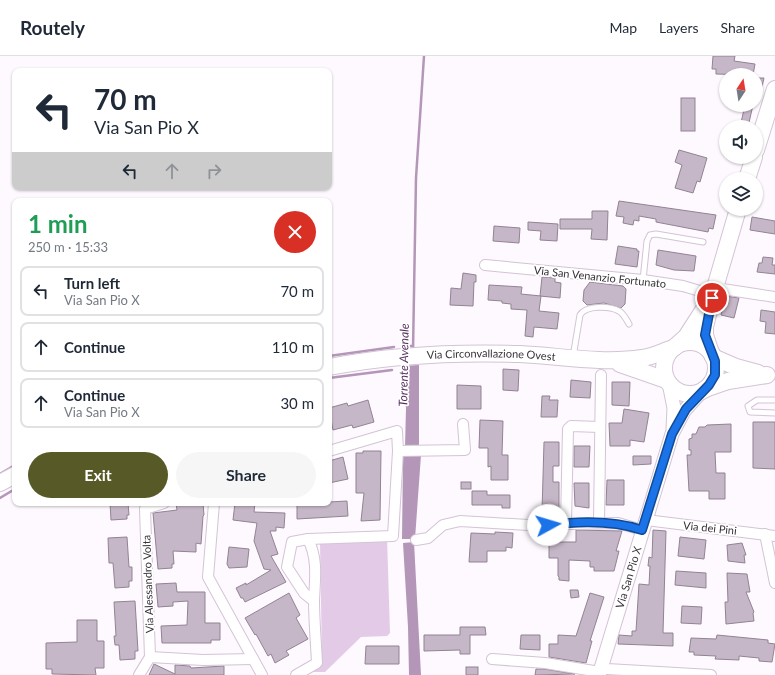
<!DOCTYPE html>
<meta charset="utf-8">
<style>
:root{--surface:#fff;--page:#f6f6f7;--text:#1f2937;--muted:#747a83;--line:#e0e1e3;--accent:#575a27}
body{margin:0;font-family:Lato,sans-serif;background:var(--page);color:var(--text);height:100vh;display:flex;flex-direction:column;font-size:15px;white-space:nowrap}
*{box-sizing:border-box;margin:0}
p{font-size:13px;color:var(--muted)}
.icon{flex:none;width:22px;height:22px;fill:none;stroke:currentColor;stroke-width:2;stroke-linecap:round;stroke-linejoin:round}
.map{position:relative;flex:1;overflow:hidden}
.sheet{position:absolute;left:12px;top:142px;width:320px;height:308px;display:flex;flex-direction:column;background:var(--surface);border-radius:8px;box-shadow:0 1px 3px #0004}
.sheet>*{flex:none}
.guide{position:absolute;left:12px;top:12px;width:320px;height:122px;border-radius:8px;box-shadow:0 1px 3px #0004;background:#fff;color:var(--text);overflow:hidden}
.needle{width:26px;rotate:12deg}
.tools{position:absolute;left:719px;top:12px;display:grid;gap:8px}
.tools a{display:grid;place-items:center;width:44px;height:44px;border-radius:50%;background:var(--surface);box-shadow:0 1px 3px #0004;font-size:20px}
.pin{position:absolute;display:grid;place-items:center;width:34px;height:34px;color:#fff;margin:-17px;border:2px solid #fff;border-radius:50%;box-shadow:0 1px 4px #0007}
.me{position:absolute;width:44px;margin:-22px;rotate:84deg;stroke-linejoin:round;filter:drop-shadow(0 0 3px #0008)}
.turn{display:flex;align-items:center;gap:14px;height:84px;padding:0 16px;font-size:18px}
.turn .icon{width:52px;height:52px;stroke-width:2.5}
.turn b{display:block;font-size:28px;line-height:34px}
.lanes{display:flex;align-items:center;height:38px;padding:0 16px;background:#0003;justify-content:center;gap:20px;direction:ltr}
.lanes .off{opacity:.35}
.round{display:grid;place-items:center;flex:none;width:42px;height:42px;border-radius:21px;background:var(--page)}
.overview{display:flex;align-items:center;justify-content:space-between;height:68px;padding:0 16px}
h1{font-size:24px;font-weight:700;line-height:30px;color:#1e9e55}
.action{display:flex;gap:8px;margin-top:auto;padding:8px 16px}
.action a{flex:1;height:46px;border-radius:24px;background:var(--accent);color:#fff;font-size:16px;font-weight:700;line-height:46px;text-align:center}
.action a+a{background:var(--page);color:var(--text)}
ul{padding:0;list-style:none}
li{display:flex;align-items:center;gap:12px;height:50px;margin:0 8px 6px;padding:0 8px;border:2px solid var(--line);border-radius:8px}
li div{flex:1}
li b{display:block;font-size:15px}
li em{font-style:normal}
header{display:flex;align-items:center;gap:24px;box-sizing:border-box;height:56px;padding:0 20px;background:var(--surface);border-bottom:1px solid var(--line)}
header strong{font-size:19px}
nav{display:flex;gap:22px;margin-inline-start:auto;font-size:14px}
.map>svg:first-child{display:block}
.pitch{fill:#e3cbe7}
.water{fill:#b496b9}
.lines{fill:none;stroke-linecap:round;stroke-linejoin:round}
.stream{stroke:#b496b9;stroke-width:2.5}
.building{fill:#c6b7c8;stroke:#918393}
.service-casing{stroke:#d3c4d5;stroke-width:7}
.minor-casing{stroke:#d3c4d5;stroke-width:12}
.tertiary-casing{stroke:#d3c4d5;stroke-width:15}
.primary-casing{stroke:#d3c4d5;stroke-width:18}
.service{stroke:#fff;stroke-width:5}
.minor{stroke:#fff;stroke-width:10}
.tertiary{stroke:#fff;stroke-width:13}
.primary{stroke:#fff;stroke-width:16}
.route-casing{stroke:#114b97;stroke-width:10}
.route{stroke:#1a73e8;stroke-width:7}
.labels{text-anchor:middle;stroke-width:3.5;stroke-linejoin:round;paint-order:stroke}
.street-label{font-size:11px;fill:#39333a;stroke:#fff}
.water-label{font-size:12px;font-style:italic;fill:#57305e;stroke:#fff}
</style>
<header>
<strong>Routely</strong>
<nav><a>Map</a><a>Layers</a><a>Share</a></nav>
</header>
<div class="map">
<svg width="775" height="619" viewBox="0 0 775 619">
<rect width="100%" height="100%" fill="#fef8ff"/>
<path class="pitch" d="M387,481L390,577L387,580L361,581L325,616H306L322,604L320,488L323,484Z"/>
<g class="water">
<path d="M419,309V390L405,391L406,352L401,310Z"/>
<path d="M421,399L415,483H402L403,401V400Z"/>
<path d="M414,486L421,619H409L408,571L403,487Z"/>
</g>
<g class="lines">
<g class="stream">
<path d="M405,290H413"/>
<path d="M413,295L416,122L424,0"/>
<path d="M329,300L394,291"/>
<path d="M329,322L392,314"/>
<path d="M0,418L15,409"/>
<path d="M0,442L15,433"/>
</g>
</g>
<g class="building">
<path d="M713,0H735L734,5L755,8L753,19L716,18V13H712Z"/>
<path d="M756,22H764L762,31L756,29Z"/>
<rect x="681" y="42" width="14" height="33"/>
<path d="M745,49H753L748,71H740Z"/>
<path d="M679,94L707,102L700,126L697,125L693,137L675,132L682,109L675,106Z"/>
<path d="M619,145L716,159L713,173L709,172L708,176L656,166V163L639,160V165L634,164L633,169L623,167L624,161L616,160Z"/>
<path d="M592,155H608L607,184L591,183L592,173H560V163H592Z"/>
<path d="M752,161L775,165V178L750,174Z"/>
<path d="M528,166L558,168L557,185L540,184L541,175L528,174Z"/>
<path d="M494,170L520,172L519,187L493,185Z"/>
<path d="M618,190L637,193V195H639L637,211L615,208Z"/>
<path d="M658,194L696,200L694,215L674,214L656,209Z"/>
<path d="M763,201L773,202L772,209H775V218L757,216L759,207H762Z"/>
<path d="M463,217L476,219V226H474L473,250L450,249L451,232L461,233Z"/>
<path d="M542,221L555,222V226L561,227L560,242L540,240Z"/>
<path d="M590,226L623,230L626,233L625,248L621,252L604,247L587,249L583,245L584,234Z"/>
<path d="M489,229L522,231L521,238L541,240L539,255L559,257L557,273L534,271L533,281L525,280L527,254L511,253V248L502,247V245L488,244Z"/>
<path d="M725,240L739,242L734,262L721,259Z"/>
<path d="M761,254L775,256V278L765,277L766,266L760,265Z"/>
<path d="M503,313L519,314L518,335L503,334Z"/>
<path d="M571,324L591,326L590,342L570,341Z"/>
<path d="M612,326H630L629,350L612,349Z"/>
<path d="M457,329L481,330V353H457Z"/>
<path d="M542,340H550L549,344H558L557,361H541Z"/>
<path d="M368,344L374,366L353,372L352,369L333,374L329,352L347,347L348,350Z"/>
<path d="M624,353L649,357L644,386L630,384V390H610L609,367H622Z"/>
<path d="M480,364L503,365L502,399H508V424H491V410L488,411V392H479Z"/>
<path d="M753,366H775V413L753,412Z"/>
<path d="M731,368V396H715L716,417H725V443H709V435H689L687,399H691V394H689V383L692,382V378H696L699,371H705L707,369Z"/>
<path d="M544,386H559V410H553V426H559V456H542Z"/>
<path d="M574,390H590L589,411H574Z"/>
<path d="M363,395H381L380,464L361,465L364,437H356V397H363Z"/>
<path d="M633,400H651V408L633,409Z"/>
<path d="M343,401L348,423L329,427V405Z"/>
<path d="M607,424H624V449H606Z"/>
<rect x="461" y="426" width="10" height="7"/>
<path d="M574,427H589V452L575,450Z"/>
<path d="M472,435H487V439H510V452H502V449H472Z"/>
<path d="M347,445L348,460L297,463V447H329V446Z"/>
<path d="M110,447H128L129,459H127V463L111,464Z"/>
<path d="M176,447H203L204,459L203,460L201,488L196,487V496L173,495L174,508H172V512L158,513L153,457L177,454Z"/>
<path d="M235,447H255L254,456L285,457L284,472L276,471V475H270L278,498L271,500L286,526L245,546L243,542H241L236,532L246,527V529L271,514L264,513L254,485L257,467L233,464Z"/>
<path d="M576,474L622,475L616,495H619L614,515H594V511H590V505L569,504V525L559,524V521L558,520V502H549V486H576Z"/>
<path d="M653,474L666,475L663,577H673V590L618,588L619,579L632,580V575H636L639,528L649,529L650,510H648L649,501L652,502Z"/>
<path d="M495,476L513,477L512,492L506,491V495H487V506H469L471,477L495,478Z"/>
<path d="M127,481L129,511H132V525H129V531L115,532L113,507H109L108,482Z"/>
<path d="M680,481L706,484L704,503L678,500Z"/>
<path d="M742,487L746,499H744L745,507L728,505L727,489Z"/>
<path d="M229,491L249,493L247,511L229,512L227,508Z"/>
<path d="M676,515L706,517V532L675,529Z"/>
<path d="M727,517L747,518L750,536H746L754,556L753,557L754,565L726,568L725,546H728Z"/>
<path d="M176,527L177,536H205V567H220V584H211V587H162L161,570L187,569L188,545L173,546V550L158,551L156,528Z"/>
<path d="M570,534H578L579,541L571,542Z"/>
<path d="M289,537L300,559L296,562L308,583L286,595L289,599L275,607L271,598L268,600L256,578L255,579L245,562Z"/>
<path d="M590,537L604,541L590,585H592L586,607L549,601V588H558V579L576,580Z"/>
<path d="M135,545L138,595H135V603L120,604L119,589H115L114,580H116L114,546Z"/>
<path d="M682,550L702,551L701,568L681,567Z"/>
<path d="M77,564H97V585H104V612H95L96,619L52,618V613H46V587L77,586Z"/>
<path d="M460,571H485L486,579H470V598H460V594L424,595V579H460Z"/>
<path d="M521,579H540V594L520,593Z"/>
<path d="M717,579L768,584V587L775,588L772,606L759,605V602L739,600V604L715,603L716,600L694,599V596H689L691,582L716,583Z"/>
<path d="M366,590H399V608H365Z"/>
<path d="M154,608L175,618V609L190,610L191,612L224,610V619H149Z"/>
<rect x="466" y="611" width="12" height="8"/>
<path d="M536,613H544L575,618L535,619Z"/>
</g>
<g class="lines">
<defs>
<g id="service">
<path d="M643,224L647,185L650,179L656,178L703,186"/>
<path d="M573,301L580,259C586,249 609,250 619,255C624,258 626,263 629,268"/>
<path d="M775,344H757L748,350L750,356L775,357"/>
</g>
<g id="minor">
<path d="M485,209L643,224L683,230L713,239"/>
<path d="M716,232L775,241"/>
<path d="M398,395L465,394L463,368"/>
<path d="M214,447L208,521L262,619"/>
<path d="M646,464L775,480"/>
<path d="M566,467L568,373L571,370L600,371"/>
<path d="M599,467L601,319"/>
<path d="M765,478L775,527"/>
<path d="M308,483L292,486L287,511L304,537L314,545"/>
<path d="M416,484L428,482L443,469L460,465L528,469L618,467L642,474"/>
<path d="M150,601L203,604L253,603"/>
<path d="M492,603L545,607L600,616"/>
<path d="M601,611L607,613L711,619"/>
<path d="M139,619L150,601L145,453L164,447"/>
<path d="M296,619L317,607C316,586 314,565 314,544C315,522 318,503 308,483L393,480L398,395L397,375L329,395"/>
</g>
<g id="tertiary">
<path d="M669,327L674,352L673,373"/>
<path id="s1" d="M599,619L672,378L684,355L702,335"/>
</g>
<g id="primary">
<path d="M756,94L775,33"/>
<path d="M747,123L754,101"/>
<circle cx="690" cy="312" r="26"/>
<path d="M676,290L686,281L706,250"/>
<path d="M711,297L705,279V271L712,242L738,153"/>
<path d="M713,301L736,311L758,317"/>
<path d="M620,308L666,324"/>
<path id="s2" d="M329,311C391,299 457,296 520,298C560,300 602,308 642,302C653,301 663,295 674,292"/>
<path d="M705,333L728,325L767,319"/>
<path d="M0,427L15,419"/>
</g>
</defs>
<use href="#service" class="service-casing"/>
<use href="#minor" class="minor-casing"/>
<use href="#tertiary" class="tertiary-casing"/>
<use href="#primary" class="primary-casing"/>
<use href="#service" class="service"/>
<use href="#minor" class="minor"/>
<use href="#tertiary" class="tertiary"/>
<use href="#primary" class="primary"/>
</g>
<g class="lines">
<defs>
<path id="route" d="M548,469C580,465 612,464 642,474L672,378L686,353L709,329L715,319V305L705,279L712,242"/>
</defs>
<use href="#route" class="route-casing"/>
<use href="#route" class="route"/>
</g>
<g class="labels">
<g class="street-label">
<text transform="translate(600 221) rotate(6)" y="4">Via San Venanzio Fortunato</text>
<text dy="4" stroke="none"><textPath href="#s2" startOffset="163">Via Circonvallazione Ovest</textPath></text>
<text transform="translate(710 472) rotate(6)" y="4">Via dei Pini</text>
<text dy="4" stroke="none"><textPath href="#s1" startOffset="102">Via San Pio X</textPath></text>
<text transform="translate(148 528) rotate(-92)" y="4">Via Alessandro Volta</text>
</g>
<g class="water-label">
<text transform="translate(404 309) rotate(-89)" y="4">Torrente Avenale</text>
</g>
</g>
</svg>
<div class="tools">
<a><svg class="needle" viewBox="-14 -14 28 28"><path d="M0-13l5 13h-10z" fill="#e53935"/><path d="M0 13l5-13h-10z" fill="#747a83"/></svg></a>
<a><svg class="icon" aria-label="sound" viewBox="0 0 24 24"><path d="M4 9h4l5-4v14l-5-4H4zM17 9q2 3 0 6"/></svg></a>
<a><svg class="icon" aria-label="layers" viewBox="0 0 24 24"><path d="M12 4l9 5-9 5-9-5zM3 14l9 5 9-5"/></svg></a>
</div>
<div class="pin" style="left:712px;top:242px;background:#d93025"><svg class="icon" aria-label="arrive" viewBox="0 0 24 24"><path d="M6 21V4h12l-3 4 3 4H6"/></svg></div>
<svg class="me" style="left:548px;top:469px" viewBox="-20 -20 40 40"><circle r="19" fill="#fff"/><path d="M0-13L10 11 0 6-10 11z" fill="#1a73e8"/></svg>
<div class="guide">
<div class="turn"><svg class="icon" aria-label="left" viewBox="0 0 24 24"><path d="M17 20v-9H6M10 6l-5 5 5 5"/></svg><div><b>70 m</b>Via San Pio X</div></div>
<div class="lanes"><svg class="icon" aria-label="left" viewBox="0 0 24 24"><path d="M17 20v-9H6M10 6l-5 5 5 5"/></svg><svg class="icon off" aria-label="ahead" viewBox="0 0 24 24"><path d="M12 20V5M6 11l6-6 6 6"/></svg><svg class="icon off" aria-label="right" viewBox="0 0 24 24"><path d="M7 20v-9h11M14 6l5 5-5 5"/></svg></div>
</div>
<section class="sheet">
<div class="overview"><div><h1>1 min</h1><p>250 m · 15:33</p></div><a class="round" style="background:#d93025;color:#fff"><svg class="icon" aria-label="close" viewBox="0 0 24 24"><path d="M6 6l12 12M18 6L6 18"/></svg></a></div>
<ul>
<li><svg class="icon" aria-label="left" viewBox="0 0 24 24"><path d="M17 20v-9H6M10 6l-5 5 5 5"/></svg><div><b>Turn left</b><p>Via San Pio X</p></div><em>70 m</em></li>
<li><svg class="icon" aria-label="ahead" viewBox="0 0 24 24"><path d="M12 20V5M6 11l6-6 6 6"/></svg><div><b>Continue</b></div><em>110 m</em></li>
<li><svg class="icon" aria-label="ahead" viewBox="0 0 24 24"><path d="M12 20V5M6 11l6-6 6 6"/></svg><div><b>Continue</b><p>Via San Pio X</p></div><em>30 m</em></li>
</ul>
<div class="action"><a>Exit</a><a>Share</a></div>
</section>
</div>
